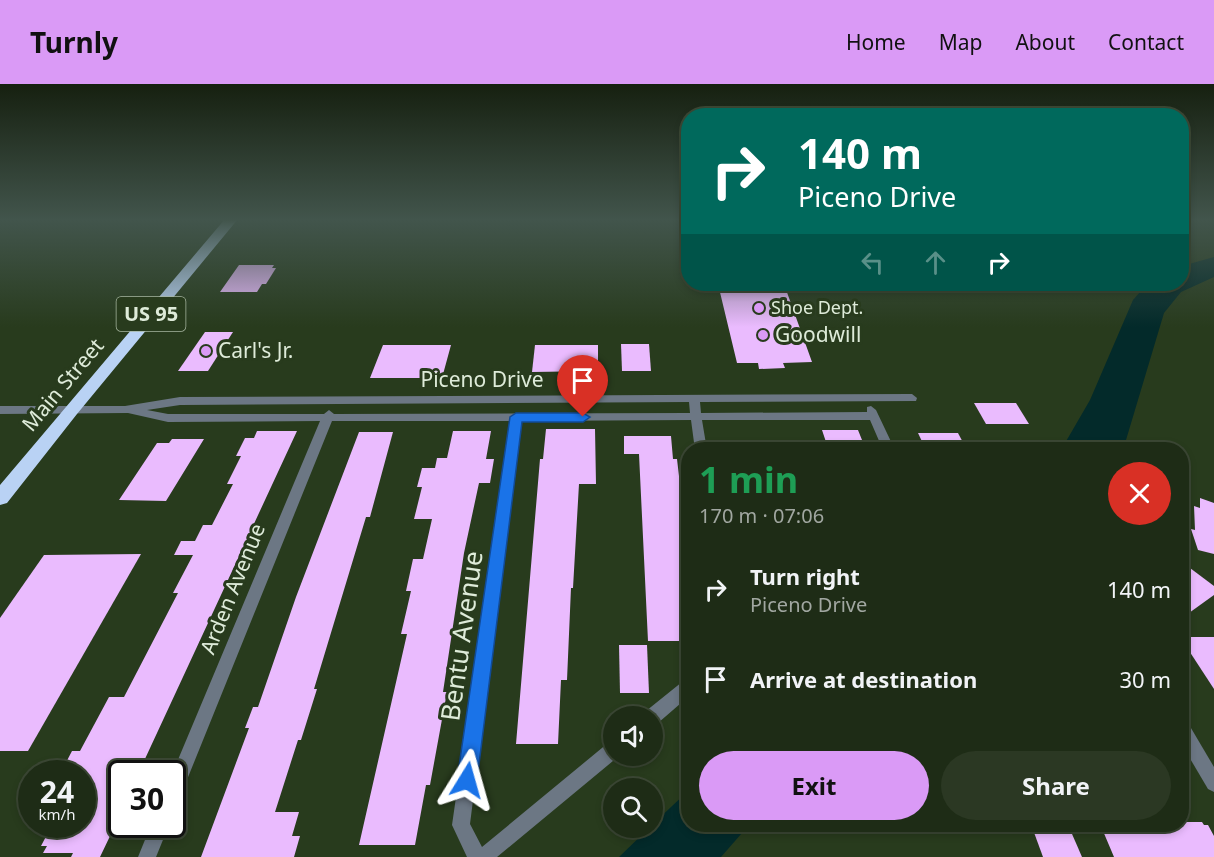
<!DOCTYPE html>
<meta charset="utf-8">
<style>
:root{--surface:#1e2c16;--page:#2b3823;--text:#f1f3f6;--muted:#a1a7a1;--line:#3c4835;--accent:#da9af6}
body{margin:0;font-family:"Noto Sans",sans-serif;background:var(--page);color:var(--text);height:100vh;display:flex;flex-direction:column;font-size:22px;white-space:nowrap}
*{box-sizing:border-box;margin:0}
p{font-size:20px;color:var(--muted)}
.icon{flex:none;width:33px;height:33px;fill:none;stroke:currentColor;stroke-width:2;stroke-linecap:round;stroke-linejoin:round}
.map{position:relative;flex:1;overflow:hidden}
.details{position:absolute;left:681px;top:358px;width:508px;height:390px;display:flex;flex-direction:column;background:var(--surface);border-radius:24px;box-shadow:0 3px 9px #0003,0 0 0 2px var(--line)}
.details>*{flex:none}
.hud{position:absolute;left:681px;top:24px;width:508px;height:183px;border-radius:24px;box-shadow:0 3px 9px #0003,0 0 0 2px var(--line);background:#00695c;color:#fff;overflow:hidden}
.tools{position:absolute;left:603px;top:622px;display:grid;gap:12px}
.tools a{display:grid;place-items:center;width:60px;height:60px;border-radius:50%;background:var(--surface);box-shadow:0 3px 9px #0003,0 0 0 2px var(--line);font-size:30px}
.speed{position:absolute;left:18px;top:676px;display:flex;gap:12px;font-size:30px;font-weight:700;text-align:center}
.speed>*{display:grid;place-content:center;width:78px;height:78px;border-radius:50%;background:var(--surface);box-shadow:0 3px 9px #0003,0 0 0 2px var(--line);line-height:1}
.speed small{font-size:15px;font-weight:400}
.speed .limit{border:3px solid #111;border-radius:9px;background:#fff;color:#111}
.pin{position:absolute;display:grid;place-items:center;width:51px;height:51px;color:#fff;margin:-62px -26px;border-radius:50% 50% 50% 0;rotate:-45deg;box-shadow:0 0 6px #0007}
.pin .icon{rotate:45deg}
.me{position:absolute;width:66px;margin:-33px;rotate:8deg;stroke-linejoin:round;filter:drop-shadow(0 0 4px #0008)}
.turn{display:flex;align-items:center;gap:21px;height:126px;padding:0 18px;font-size:27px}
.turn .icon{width:78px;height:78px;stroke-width:2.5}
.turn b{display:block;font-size:42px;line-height:51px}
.lanes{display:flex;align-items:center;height:57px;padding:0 18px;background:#0003;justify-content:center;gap:30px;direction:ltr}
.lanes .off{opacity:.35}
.round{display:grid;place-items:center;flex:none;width:63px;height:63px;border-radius:32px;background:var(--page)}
.headline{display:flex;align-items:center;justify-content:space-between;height:102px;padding:0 18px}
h1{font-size:36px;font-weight:700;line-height:45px;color:#1e9e55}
.action{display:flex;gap:12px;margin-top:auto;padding:12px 18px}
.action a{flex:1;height:69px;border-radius:36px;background:var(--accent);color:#111;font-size:24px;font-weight:700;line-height:69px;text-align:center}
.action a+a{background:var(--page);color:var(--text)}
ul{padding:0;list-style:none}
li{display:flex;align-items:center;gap:18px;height:90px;padding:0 18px}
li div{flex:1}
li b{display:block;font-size:22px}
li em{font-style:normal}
header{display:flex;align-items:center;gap:36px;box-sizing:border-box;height:84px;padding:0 30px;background:var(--accent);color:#111}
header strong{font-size:28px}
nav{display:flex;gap:33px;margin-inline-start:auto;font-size:21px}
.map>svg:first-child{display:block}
.water{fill:#032a2a}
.building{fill:#eabbfe}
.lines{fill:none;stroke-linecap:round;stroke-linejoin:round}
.street{fill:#6c7784;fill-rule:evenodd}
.highway{fill:#b9d2f4;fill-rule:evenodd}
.route{fill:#1a73e8;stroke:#114b97;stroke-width:1.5}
.poi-dot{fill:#da9af6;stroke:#283b1d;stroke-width:2}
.labels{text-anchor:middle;stroke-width:6;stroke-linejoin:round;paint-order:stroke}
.far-poi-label{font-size:18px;fill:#deebd9;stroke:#283b1d;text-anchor:start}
.shield{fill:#283b1d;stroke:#a7b6a1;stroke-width:1.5}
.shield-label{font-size:20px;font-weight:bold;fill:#deebd9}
.poi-label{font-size:21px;fill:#deebd9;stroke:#283b1d;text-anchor:start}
.street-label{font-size:21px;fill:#deebd9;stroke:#283b1d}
.near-street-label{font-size:26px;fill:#deebd9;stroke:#283b1d}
</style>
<header>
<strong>Turnly</strong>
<nav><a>Home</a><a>Map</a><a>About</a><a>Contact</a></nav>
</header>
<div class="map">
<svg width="1214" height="773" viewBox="0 0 1214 773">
<rect width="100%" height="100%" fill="#283b1d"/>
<g class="water">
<path d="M1214,173V193L1181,208L1164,229L1126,356L1120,366H1061L1090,316L1133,216L1147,200H1182V182Z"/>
<path d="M688,707V741H749L721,773H619L649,744H652L653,740Z"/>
</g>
<g class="building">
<path d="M239,181H274L272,184H276L266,200H262L257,208H220Z"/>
<path d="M718,200H784L812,278L783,279L785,284L759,285L758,279H737Z"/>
<path d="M205,248H233L208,287H178Z"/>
<path d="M621,260H649L651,287H622Z"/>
<path d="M383,261H451L442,294H370Z"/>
<path d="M535,261H598V287L532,288Z"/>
<path d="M974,319H1016L1029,340H986Z"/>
<path d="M546,345H595L596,400H579L573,504H571L567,596H561L558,660H516L540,375H543Z"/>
<path d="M822,346H858L866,366L828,364Z"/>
<path d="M257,347H297L138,690H122V727L100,773H71L73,769H43L47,762H41L52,741H82V690H60L72,667H80L109,613H124L178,509H173L193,471H174L181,457H195L203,441H212L233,400H227L241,372H236L245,354H254Z"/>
<path d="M453,347H491L486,375H494L490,399H479L464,469L443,608H447L430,701H426L415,761H359L407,550H401L411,507H406L413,475H423L432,435H414L422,403H417L422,384H435L437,374H447Z"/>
<path d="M359,348H393L370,433H366L314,605H317L301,656H298L275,728H299L292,752H300L294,773H201L249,644H245L253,623H258L296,513Z"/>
<path d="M918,349H958L967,366H926Z"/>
<path d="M624,352H671L673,375H677L688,469H686L688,496V557H648L639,370H624Z"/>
<path d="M172,355H204L166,417L119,416L157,359H169Z"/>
<path d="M1200,414L1214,419V470L1198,466L1191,445L1195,446L1194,422L1200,424Z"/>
<path d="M141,470L28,667H0V534L44,471Z"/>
<path d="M1190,484L1214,502V511L1182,534V489Z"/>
<path d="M1182,553H1214V605L1182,556Z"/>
<path d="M619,561H647L649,609H620Z"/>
<path d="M1182,738H1202L1204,741H1208L1214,752V773H1114L1103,747L1162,748L1159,741H1182Z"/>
<path d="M1032,743H1069L1082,773H1043Z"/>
</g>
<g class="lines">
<g class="street">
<path d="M912,310L917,314L916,317L700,318L701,329L867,328V323L871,322L876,326L895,366H883L870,336H702L707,366H695L691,336L521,337L470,740L482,763L608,659L614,657V672H619L497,773H467L452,741L510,337H332L178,718L172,721V690L320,337L168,338L128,329L0,330V322H125L180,313ZM689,318L690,329L334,330L329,326L324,330H168L147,326L180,321Z"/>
<path d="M688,596V613L658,639L652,641V633H644L646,627L682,598Z"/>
<path d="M1182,637L1188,639L1214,683V708L1208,705L1182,661Z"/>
<path d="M151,741H169L156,773H138Z"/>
</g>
<path class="highway" d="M225,135H238L77,330L7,419L0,421V401Z"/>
</g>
<linearGradient id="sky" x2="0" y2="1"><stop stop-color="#162010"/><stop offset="0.56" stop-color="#42554c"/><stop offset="1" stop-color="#42554c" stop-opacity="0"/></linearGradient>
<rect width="1214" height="243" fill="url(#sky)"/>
<path class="route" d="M516,329H583L590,333L583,338H522L477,696L474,703L467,706L460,703L457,696L510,333Z"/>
<g class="poi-dot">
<circle cx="759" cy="224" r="6"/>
<circle cx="763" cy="251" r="6"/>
<circle cx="206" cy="267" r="6"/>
</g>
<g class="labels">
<g class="far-poi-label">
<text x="771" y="230">Shoe Dept.</text>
</g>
<rect class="shield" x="116.5" y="213" width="69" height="34" rx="4.5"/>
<g class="shield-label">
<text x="151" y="237">US 95</text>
</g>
<g class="poi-label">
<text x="775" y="258">Goodwill</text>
<text x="218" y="274">Carl's Jr.</text>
</g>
<g class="street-label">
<text x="482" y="303">Piceno Drive</text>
<text transform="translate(63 301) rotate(-50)" y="7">Main Street</text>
<text transform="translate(233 505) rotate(-68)" y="7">Arden Avenue</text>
</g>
<g class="near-street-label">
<text transform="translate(462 552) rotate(-82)" y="9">Bentu Avenue</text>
</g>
</g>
</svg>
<div class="tools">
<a><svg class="icon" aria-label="sound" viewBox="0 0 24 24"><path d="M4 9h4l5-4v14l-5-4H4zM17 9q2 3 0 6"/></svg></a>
<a><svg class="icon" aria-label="search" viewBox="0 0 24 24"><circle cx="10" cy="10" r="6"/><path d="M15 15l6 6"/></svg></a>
</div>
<div class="speed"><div>24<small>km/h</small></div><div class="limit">30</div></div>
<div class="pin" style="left:583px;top:333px;background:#d93025"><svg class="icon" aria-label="arrive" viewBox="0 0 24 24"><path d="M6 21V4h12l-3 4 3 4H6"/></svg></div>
<svg class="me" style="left:467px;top:696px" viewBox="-20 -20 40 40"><path d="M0-17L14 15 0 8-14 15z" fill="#1a73e8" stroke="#fff" stroke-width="4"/></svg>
<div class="hud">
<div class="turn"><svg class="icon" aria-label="right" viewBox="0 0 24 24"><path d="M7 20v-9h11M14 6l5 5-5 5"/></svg><div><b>140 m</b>Piceno Drive</div></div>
<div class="lanes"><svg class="icon off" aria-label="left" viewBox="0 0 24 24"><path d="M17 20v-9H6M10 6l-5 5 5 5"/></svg><svg class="icon off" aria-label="ahead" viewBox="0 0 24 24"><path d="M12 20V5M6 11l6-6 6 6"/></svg><svg class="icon" aria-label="right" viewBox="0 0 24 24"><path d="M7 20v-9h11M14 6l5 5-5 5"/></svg></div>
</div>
<section class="details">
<div class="headline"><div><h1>1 min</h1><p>170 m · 07:06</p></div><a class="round" style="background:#d93025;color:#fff"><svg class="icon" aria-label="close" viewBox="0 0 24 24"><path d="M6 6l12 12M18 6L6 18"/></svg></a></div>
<ul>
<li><svg class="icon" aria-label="right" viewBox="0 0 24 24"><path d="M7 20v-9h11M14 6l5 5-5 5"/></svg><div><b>Turn right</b><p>Piceno Drive</p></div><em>140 m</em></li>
<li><svg class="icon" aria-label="arrive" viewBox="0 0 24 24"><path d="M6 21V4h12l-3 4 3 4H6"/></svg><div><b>Arrive at destination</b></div><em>30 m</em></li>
</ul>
<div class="action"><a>Exit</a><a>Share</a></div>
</section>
</div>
